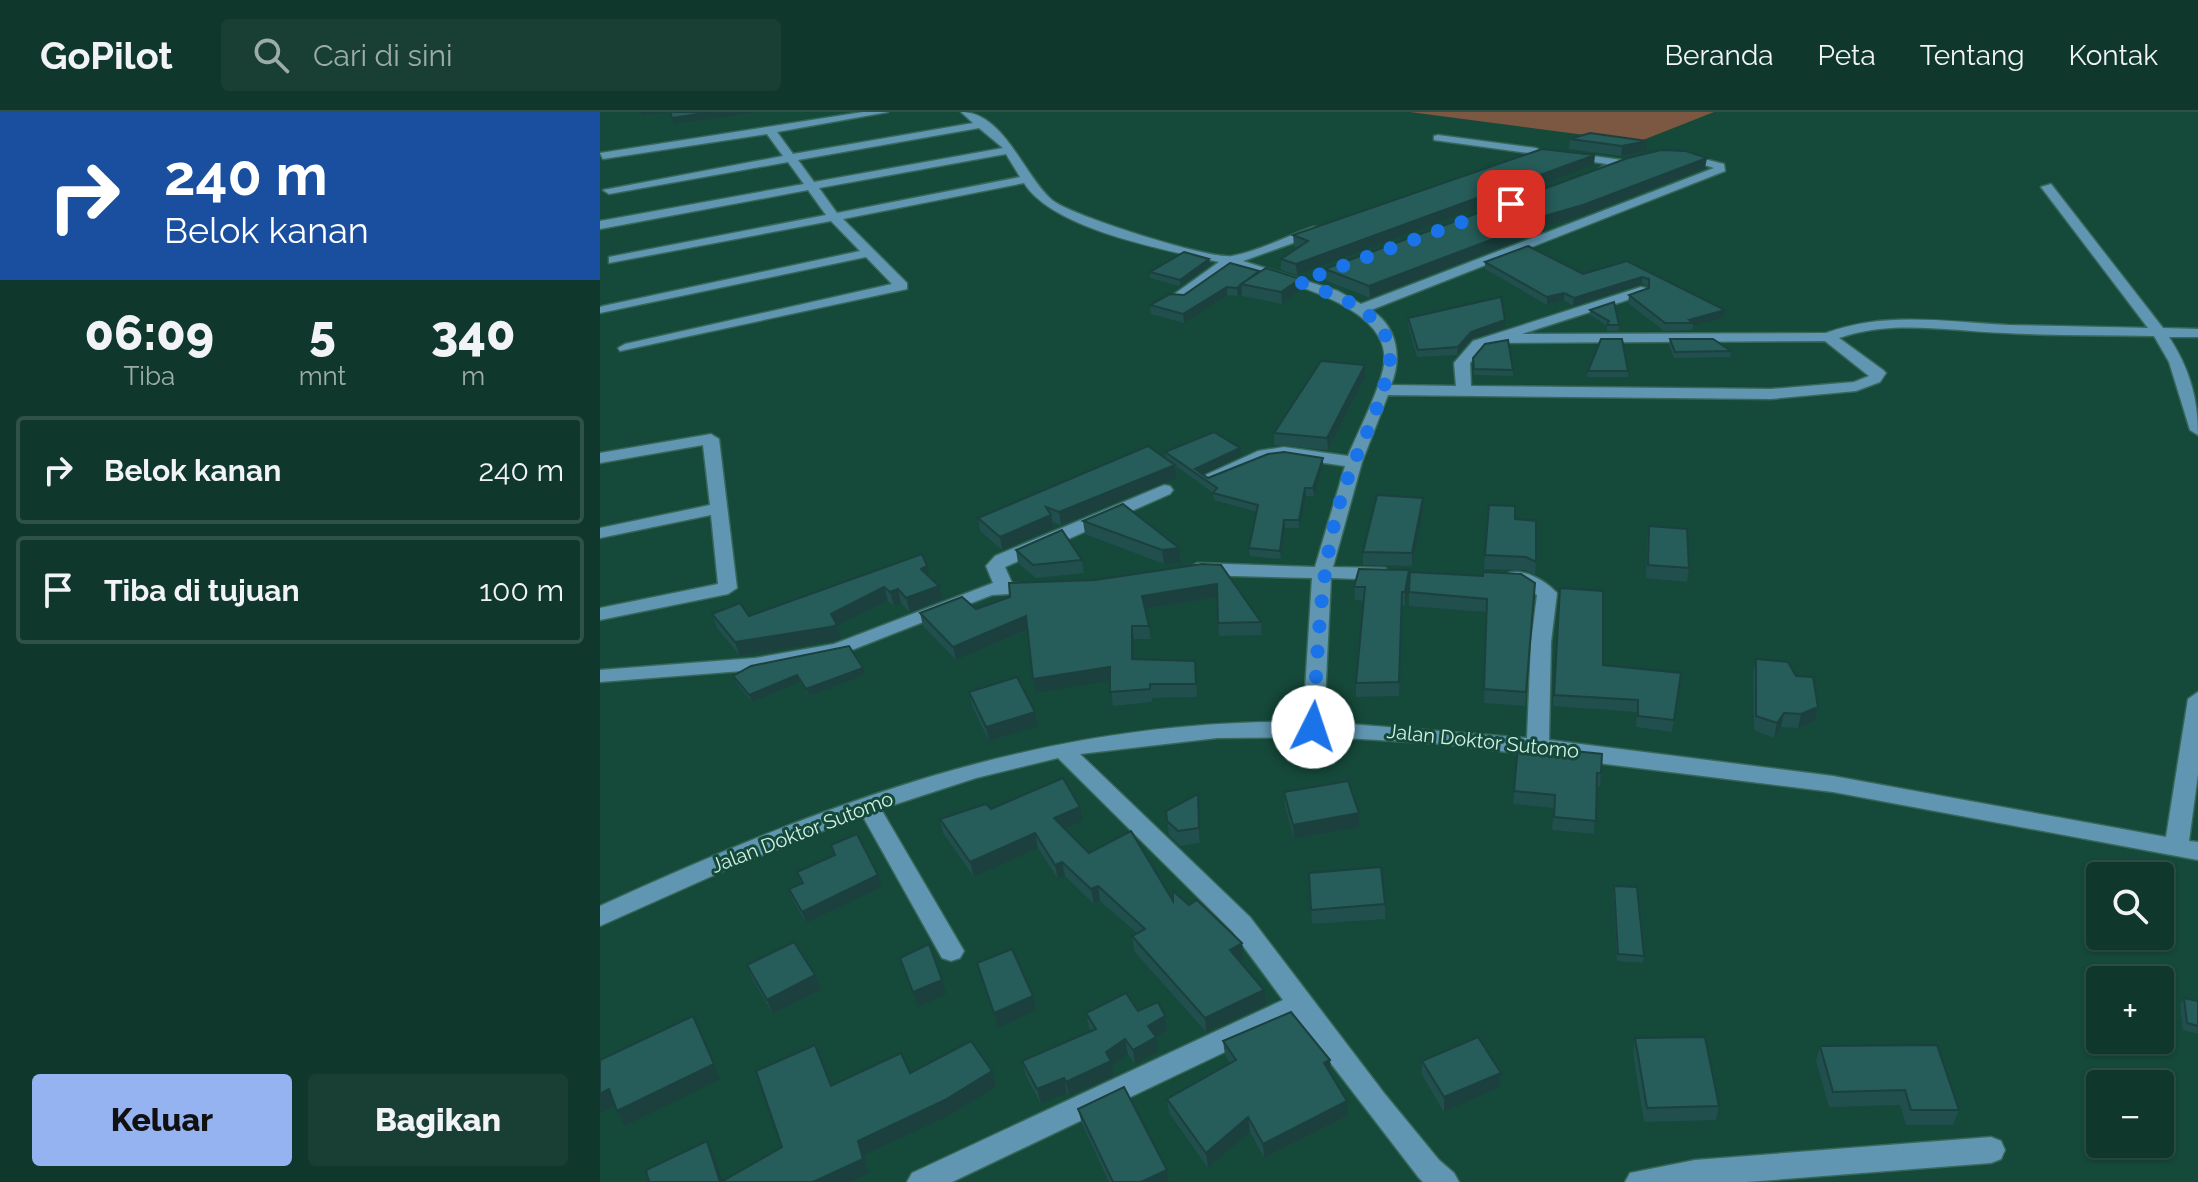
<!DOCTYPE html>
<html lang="id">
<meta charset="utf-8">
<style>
:root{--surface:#10372c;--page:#193f34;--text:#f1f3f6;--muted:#9caca9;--line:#305148;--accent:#95b2f1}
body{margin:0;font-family:Raleway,sans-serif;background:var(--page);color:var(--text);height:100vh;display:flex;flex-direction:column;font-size:30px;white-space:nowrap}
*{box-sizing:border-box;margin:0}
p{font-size:26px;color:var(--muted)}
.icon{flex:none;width:44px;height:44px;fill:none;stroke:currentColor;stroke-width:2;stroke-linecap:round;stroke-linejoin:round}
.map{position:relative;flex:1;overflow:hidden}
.details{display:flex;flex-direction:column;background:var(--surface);width:600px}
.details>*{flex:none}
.hud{background:#1a4fa0;color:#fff;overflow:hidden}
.fabs{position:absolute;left:1486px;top:750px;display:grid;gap:16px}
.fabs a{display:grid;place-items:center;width:88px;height:88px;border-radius:8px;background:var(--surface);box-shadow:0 2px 6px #0004,0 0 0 2px var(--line);font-size:40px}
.pin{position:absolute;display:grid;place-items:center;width:68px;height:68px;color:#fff;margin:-34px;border-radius:16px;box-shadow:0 4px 12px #0006}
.me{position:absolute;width:88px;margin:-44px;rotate:4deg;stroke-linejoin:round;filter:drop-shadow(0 0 6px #0008)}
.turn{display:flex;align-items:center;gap:28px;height:168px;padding:0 32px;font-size:36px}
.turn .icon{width:104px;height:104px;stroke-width:2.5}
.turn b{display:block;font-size:56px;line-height:68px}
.eta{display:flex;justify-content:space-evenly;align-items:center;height:136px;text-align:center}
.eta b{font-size:48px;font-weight:800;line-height:56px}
.cta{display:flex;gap:16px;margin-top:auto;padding:16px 32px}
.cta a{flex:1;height:92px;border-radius:8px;background:var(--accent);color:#111;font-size:32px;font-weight:800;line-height:92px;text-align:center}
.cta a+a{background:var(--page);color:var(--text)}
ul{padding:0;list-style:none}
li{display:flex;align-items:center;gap:24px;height:108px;margin:0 16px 12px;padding:0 16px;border:4px solid var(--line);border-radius:8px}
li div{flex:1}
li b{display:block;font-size:30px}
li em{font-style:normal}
header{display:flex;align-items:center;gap:48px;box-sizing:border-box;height:112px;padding:0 40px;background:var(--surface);border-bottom:2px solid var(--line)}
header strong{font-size:38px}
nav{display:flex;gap:44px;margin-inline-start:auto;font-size:28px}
.search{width:560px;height:72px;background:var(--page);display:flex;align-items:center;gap:20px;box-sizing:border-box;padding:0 28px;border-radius:8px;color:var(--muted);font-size:30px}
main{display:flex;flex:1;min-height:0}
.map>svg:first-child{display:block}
.green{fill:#7c5742}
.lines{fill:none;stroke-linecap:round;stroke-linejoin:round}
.minor-casing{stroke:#376759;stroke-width:3}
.minor{fill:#6096b1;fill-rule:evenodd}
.wall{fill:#214f4d}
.shaded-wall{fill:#1b403e}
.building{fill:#265c59;stroke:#1b403e;stroke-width:2}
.route{stroke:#1a73e8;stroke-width:14;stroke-dasharray:0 25.2}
.labels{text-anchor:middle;stroke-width:6;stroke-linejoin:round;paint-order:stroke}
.street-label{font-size:20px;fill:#d0f0e4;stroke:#15493a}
</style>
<header>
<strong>GoPilot</strong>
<div class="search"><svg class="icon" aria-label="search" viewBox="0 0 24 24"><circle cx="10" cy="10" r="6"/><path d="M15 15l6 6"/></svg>Cari di sini</div>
<nav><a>Beranda</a><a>Peta</a><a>Tentang</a><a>Kontak</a></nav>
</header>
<main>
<section class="details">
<div class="hud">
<div class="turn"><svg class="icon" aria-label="right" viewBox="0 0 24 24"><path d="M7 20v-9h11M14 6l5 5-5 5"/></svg><div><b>240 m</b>Belok kanan</div></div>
</div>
<div class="eta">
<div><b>06:09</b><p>Tiba</p></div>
<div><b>5</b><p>mnt</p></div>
<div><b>340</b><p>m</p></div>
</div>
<ul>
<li><svg class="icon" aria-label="right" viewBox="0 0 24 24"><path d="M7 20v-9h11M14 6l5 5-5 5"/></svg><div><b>Belok kanan</b></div><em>240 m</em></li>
<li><svg class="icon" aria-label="arrive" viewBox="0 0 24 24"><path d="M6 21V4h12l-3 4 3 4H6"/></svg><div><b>Tiba di tujuan</b></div><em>100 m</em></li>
</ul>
<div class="cta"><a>Keluar</a><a>Bagikan</a></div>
</section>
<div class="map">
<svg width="1598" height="1070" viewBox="0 0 1598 1070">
<rect width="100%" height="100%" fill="#15493a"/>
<path class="green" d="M810,0H1114L1038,30Z"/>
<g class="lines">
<defs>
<g id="minor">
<path d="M263,0H288L177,20L193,42L373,11L361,0C404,0 424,64 452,88C469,103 611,148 632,144C659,139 687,124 713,115H721V121L643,149L738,179L761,192L1114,56L1076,44V40L1124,52L1125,59L771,198C798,215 802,246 791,273L856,274L854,251L873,229L1041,175L1046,176V182L922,222L1226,221C1287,199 1345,210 1408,213C1455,214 1502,215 1548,216L1441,75L1451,72L1563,216L1598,217V225H1569C1589,256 1598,285 1598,323L1590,318L1569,250L1554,224C1504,223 1454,224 1405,221C1349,219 1292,207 1239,226L1283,258L1286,261L1280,270L1256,279L1171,287L788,283L762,350L733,455L785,456L794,462L785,468L731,466L724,610L927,626L931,530L937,483L920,472L902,470L900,466C916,451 944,467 957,481L951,530L949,628L1233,664L1566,725L1588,587L1598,580V662L1589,729L1598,730V748L1233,680L843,632L730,625L617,626L480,642L650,805L784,981L839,1048L854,1061L859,1070H823L819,1066L696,906L352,1070H307L312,1061L683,888L632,819L458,646L376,666L281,697L364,839L360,846L351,849L342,846L262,703L130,756L0,814V794C229,689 446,607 703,610L712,466L597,463L588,457L597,451L715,455L745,354L684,345L668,347L614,370L608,371L599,366L658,339L684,335L748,344C758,320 780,277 784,253C794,191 674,168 632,154L583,189H573V183L619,150C567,138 453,118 424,71L243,107L307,171V177L20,239L18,236L25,232L292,172L266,145L0,201V195L3,194L260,139L231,109L9,151V145L14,144L226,103L208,78L0,117V109L204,72L188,50L9,82L3,78L183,44L167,22L3,47L0,41ZM379,16L403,36L214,70L198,48ZM406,42L420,65L237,101L219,76ZM1225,229L1269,264L1254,270L1171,277L871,274L870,251L883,235L895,231Z"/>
<path d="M838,23L936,36L942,39L936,42L834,28V24Z"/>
<path d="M971,41L1022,48L1028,51L1003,62L997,58L1007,52L967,46L965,44Z"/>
<path d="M111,322L119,327L137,476L128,482L0,508V496L118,472L111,403L0,426V416L110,393L103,333L0,351V341Z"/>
<path d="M564,373L570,374L573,378L570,382L405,455L412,471L441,472L443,476L441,480L392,483L239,543L155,558L0,570V558L155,546L234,532L393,471L386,454L395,444Z"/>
<path d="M1391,1025L1401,1029L1405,1038L1401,1047L1391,1051L1147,1070H1025L1030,1061L1095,1048Z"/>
</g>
</defs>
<use href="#minor" class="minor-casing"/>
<use href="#minor" class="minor"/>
</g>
<g class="wall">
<path d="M990,21L1046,39L1021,44L969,37L970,27Z"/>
<path d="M994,53L697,163L681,158V147L698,136L694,134L693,123Z"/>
<path d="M1105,56L982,104L943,115V119L770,186L725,168V157Z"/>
<path d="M609,147L610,153L580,174L550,166V160Z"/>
<path d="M1027,149L1125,198L1123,206L1093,214L1092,218L1064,219L1028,191L1029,183L1048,177V174L1042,172L973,194L964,188L947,193L885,157V150L983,162Z"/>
<path d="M659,159L660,160L700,178L682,192L642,184V181L638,184L627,183L584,211L551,202L550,193Z"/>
<path d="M990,198L1019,213L1018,219H1007V214L990,203Z"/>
<path d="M808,206L905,208V216L871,227L857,243L817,245L808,213Z"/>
<path d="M1070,227L1131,239L1130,245L1074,246L1069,233Z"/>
<path d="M873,246L913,258V264L874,263Z"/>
<path d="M988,259H1028V265H987Z"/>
<path d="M765,265L728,338L674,333V321Z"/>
<path d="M565,340L641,344L602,362L608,366L723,354L714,384H706L699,416H685L681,447L650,444L649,436L657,400L614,388L613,381L576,354L577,366L461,413L453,410L454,416L402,438L380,419L378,406L566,347Z"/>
<path d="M523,392L581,450L564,452L485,422L483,409Z"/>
<path d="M823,399L812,454L763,453V440Z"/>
<path d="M915,407L936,450L935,463L925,458L884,457L885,443Z"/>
<path d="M1049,414L1089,456L1087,470L1046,466L1047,427Z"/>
<path d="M416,438L482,448L484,461L436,466L418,451Z"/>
<path d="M602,452L661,510L662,523L619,524L617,485L545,497L551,527H534V547L595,549L597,585L552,586V590L513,594L510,568L436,581L428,518L356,548L323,514L320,501L376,497L495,468Z"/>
<path d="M327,454L329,465L339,474L342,487L310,500L301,491L294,494L288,489L238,514L241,526L234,529L140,544L117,516L112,502L149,504Z"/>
<path d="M809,458L805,494L802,493L799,584L756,585V571L764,489L755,488L754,475Z"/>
<path d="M883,464L935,471L925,594L884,591L886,500L809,494V480Z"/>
<path d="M960,476L1003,553L1081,561L1072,620L1036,615L1037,600L953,594Z"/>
<path d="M1156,547L1196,564L1218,595L1215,609L1198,616L1181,615L1174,626L1154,618L1153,561Z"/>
<path d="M265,563L209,584L200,570L152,590L136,571L133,564Z"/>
<path d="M369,580L438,614L389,629L372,594Z"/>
<path d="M918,633L1001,661L1000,674H996L994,722L952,718L954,696L913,692Z"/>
<path d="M684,680L759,715L694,727L685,694Z"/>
<path d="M598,682L600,731L580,734L569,723L566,699Z"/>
<path d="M391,697L483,709L465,717L489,741L573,789L589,793L642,831L644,846L639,848L666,893L606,920L534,839L532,824L537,821L500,789L494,792L465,764L458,767L438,736L374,765L343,721L340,707Z"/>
<path d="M231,733L282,775L206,811L193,788L189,777L201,772L197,760L234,743Z"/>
<path d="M709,761L785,792V807L712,812Z"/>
<path d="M1014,774L1044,844L1043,851L1017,849L1013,781Z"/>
<path d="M147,853L215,863L221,878L173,902L153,868Z"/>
<path d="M1584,886L1598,889V922L1583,918L1580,893Z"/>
<path d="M538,899L565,904L567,918L556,925L559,939L535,952L528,942L512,953L514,964L469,984L467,981L441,992L426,964L422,949L491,920L489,916L486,901Z"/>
<path d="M1035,926L1119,994L1116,1008L1044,1010L1033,941Z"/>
<path d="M623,929L730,948L731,962L748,1004L664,1046L650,1020L608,1056L569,1001L567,987L630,951L625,943Z"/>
<path d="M1220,934L1359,998L1353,1013H1306L1300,993L1229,995L1216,949Z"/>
<path d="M822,949L901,961L900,975L844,1000L822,963Z"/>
<path d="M478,997L567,1058L569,1070H509L482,1012Z"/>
</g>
<g class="shaded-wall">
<path d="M41,0H70L42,3Z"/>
<path d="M111,0H155L74,12L72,6Z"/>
<path d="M1047,29L1046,39L1021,44L1022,34Z"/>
<path d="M995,43L994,53L697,163L696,152Z"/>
<path d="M1107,46L1105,56L982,104L943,115V119L770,186L769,174L938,106Z"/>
<path d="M609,147L610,153L580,174V168Z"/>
<path d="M1042,165V172L973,194L974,186Z"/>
<path d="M700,167V178L682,192L681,180Z"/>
<path d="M641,173L642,181L638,184L637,176Z"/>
<path d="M627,175V183L584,211L583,202Z"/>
<path d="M964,181V188L947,193V185Z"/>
<path d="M1125,198L1123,206L1093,214V211L1089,208Z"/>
<path d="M905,208V216L871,227L857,243L858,235L871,220Z"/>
<path d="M765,253V265L728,338L727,326Z"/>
<path d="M640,336L641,344L599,364L595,357Z"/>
<path d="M723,346V354L714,384L713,376Z"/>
<path d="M575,353L577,366L461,413L459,400Z"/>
<path d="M705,376L706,384L699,416V408Z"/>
<path d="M823,386V399L812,454V441Z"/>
<path d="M451,403L454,416L402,438L400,425Z"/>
<path d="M684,408L685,416L681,447L680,439Z"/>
<path d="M579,436L581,450L564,452L562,438Z"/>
<path d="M327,454L330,468L321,457Z"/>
<path d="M809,458V471L805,494V480Z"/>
<path d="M617,472L618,485L544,497L542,484Z"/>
<path d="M339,474L342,487L310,500L306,486Z"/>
<path d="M284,475L288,489L238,514L241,526L234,529L140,544L135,530L231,502Z"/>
<path d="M298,477L301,491L294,494L290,480Z"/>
<path d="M426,504L429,517L356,548L353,535Z"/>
<path d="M532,514L534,527V560L532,547Z"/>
<path d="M510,555L512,568L436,581L433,567Z"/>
<path d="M263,556L265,563L209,584L206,577Z"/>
<path d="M197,563L200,570L152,590L149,583Z"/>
<path d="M1218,595L1215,609L1198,616L1201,602Z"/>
<path d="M435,600L438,614L389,629L386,615Z"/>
<path d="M1184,601L1181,615L1174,626L1177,611Z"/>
<path d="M598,682L600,696V731L599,716Z"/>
<path d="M480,695L483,709L457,720L454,706Z"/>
<path d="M759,701V715L694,727L693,713Z"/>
<path d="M435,721L438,736L374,765L370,750Z"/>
<path d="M462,750L465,764L458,767L455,753Z"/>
<path d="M278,763L282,775L206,811L202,800Z"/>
<path d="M498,774L500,789L494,792L491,777Z"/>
<path d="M642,831L644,846L632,853L630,838Z"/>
<path d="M215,863L221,878L173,902L167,888Z"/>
<path d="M342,868L346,882L318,895L313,880Z"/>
<path d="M664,878L666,893L606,920L605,906Z"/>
<path d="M433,884L436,898L398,916L394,901Z"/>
<path d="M565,904L567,918L556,925L559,939L535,952L533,938L548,914Z"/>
<path d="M100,919L120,967L25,1014L17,999Z"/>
<path d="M525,927L528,942L512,953L514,964L469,984L466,970Z"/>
<path d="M730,948L731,962L724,951Z"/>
<path d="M392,959L396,974L350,1003L264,1043L269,1061L250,1070H213L258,1029Z"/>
<path d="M901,961L900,975L844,1000V985Z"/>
<path d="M464,966L467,981L441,992L437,977Z"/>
<path d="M9,977L17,992L0,1001V982Z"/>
<path d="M747,989L748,1004L664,1046L663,1032Z"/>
<path d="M648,1005L650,1020L608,1056L606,1041Z"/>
<path d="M107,1029L114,1044L123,1070H120Z"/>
<path d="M567,1058L569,1070H541Z"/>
</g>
<g class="building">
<path d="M70,0H111L72,6Z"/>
<path d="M990,21L1047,29L1022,34L970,27Z"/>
<path d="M942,37L995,43L696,152L681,147L708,129L693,123Z"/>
<path d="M1061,38L1086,39L1107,46L983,93L938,106L943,108L769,174L725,157L1028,46Z"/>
<path d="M928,134L983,162L1027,149L1125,198L1089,208L1093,211H1065L1029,183L1049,176V167L1042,165L974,186L964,181L947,185L885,150Z"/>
<path d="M584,140L609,147L580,168L550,160Z"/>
<path d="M630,151L659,159L637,176L627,175L583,202L550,193L570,182L584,183Z"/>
<path d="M666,156L700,167L681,180L641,172Z"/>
<path d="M901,185L905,208L871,220L858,235L818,238L808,206Z"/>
<path d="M1014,190L1019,213H1007L1009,209L990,198Z"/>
<path d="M1001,227H1022L1028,259H988Z"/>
<path d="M1070,227H1113L1131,239L1075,240Z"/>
<path d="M908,228L913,258L874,257L873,246L885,232Z"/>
<path d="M721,249L765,253L727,326L674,321Z"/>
<path d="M614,320L640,336L595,357L608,366L668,342L684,340L723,346L713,376H705L699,408H684L680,439L649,436L658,393L613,381L617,376L565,340Z"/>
<path d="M548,334L575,353L459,400L446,395L451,403L400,425L378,406Z"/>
<path d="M777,383L823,386L812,441L763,440Z"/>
<path d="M523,392L579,436L562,438L483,409Z"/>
<path d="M889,393L915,394V407L936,409V450L926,445L885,443Z"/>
<path d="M1049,414L1087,417L1089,456L1048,453Z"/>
<path d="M462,418L482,448L433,453L416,438Z"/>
<path d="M322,442L327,454L321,457L339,474L306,486L298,477L290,480L284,475L231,502L237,513L230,515L135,530L112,502L140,491L149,504Z"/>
<path d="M602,452L621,453L661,510L618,511L617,472L542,484L549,514H532V547L595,549L596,572H550V577L510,580V555L433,567L426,504L353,535L320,501L362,485L376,497L410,485L409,471L495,468Z"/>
<path d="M759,457L809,458L805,480H802L799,570L756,571L765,475H754Z"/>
<path d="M810,460L883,464V460L921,462L935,471L926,580L884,577L887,487L809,480Z"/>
<path d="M960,476L1003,479V553L1081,561L1074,608L1038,604V588L954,583Z"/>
<path d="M249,534L263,556L206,577L197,563L149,583L133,564L151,554Z"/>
<path d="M1156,547L1188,550L1196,564L1213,565L1218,595L1201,602L1184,601L1177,611L1156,604Z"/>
<path d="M417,565L435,600L386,615L369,580Z"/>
<path d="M918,633L1002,642L1001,661H997L996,709L954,705L955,683L914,679Z"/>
<path d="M463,666L480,695L454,706L489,741L531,719L573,789V779L589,793L597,788L642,831L630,838L664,878L605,906L532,824L545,817L498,774L491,777L462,750L455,753L435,721L370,750L340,707L386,692L391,697Z"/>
<path d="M748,669L759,701L693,713L684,680Z"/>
<path d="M598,682L599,716L578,719L567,709L566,699Z"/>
<path d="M257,722L278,763L202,800L189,777L203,771L197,760L235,743L231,733Z"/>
<path d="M781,755L785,792L711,798L709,761Z"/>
<path d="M1014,774L1037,775L1044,844L1018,842Z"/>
<path d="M194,830L215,863L167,888L147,853Z"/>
<path d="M329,832L342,868L313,880L300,846Z"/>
<path d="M412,837L433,884L394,901L377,851Z"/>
<path d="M526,881L538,899L558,890L565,904L548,914L556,925L533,938L525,927L506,940L511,949L466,970L464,966L437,977L422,949L496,917L486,901Z"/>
<path d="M1584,886L1598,889V914L1587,911Z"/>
<path d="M691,900L730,948L724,951L747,989L663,1032L648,1005L606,1041L567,987L636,948L623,929Z"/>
<path d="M93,904L114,952L17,999L9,977L0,982V948Z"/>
<path d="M878,925L901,961L844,985L822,949Z"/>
<path d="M1105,925L1119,994L1047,996L1035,926Z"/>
<path d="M371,929L392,959L345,988L258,1029L263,1047L213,1070H121L182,1035L156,959L215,933L231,974L301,941L310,961Z"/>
<path d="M1337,933L1359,998H1311L1305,978L1233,980L1220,934Z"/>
<path d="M524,975L567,1058L541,1070H513L478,997Z"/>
<path d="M107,1029L120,1070H49L46,1058Z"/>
</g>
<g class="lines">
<path class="route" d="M713,615C719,526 719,434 754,350C765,325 799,253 788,229C772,193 732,182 699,170L911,92"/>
</g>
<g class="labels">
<g class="street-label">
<text transform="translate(883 629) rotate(6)" y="7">Jalan Doktor Sutomo</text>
<text transform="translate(202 720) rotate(-21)" y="7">Jalan Doktor Sutomo</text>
</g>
</g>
</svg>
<div class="fabs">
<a><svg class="icon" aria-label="search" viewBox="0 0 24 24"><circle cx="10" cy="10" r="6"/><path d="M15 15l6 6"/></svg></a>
<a>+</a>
<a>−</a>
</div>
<div class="pin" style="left:911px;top:92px;background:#d93025"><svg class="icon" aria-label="arrive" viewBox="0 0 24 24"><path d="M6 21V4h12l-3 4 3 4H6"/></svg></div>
<svg class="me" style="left:713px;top:615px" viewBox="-20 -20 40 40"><circle r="19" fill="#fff"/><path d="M0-13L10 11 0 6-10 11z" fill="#1a73e8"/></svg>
</div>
</main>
